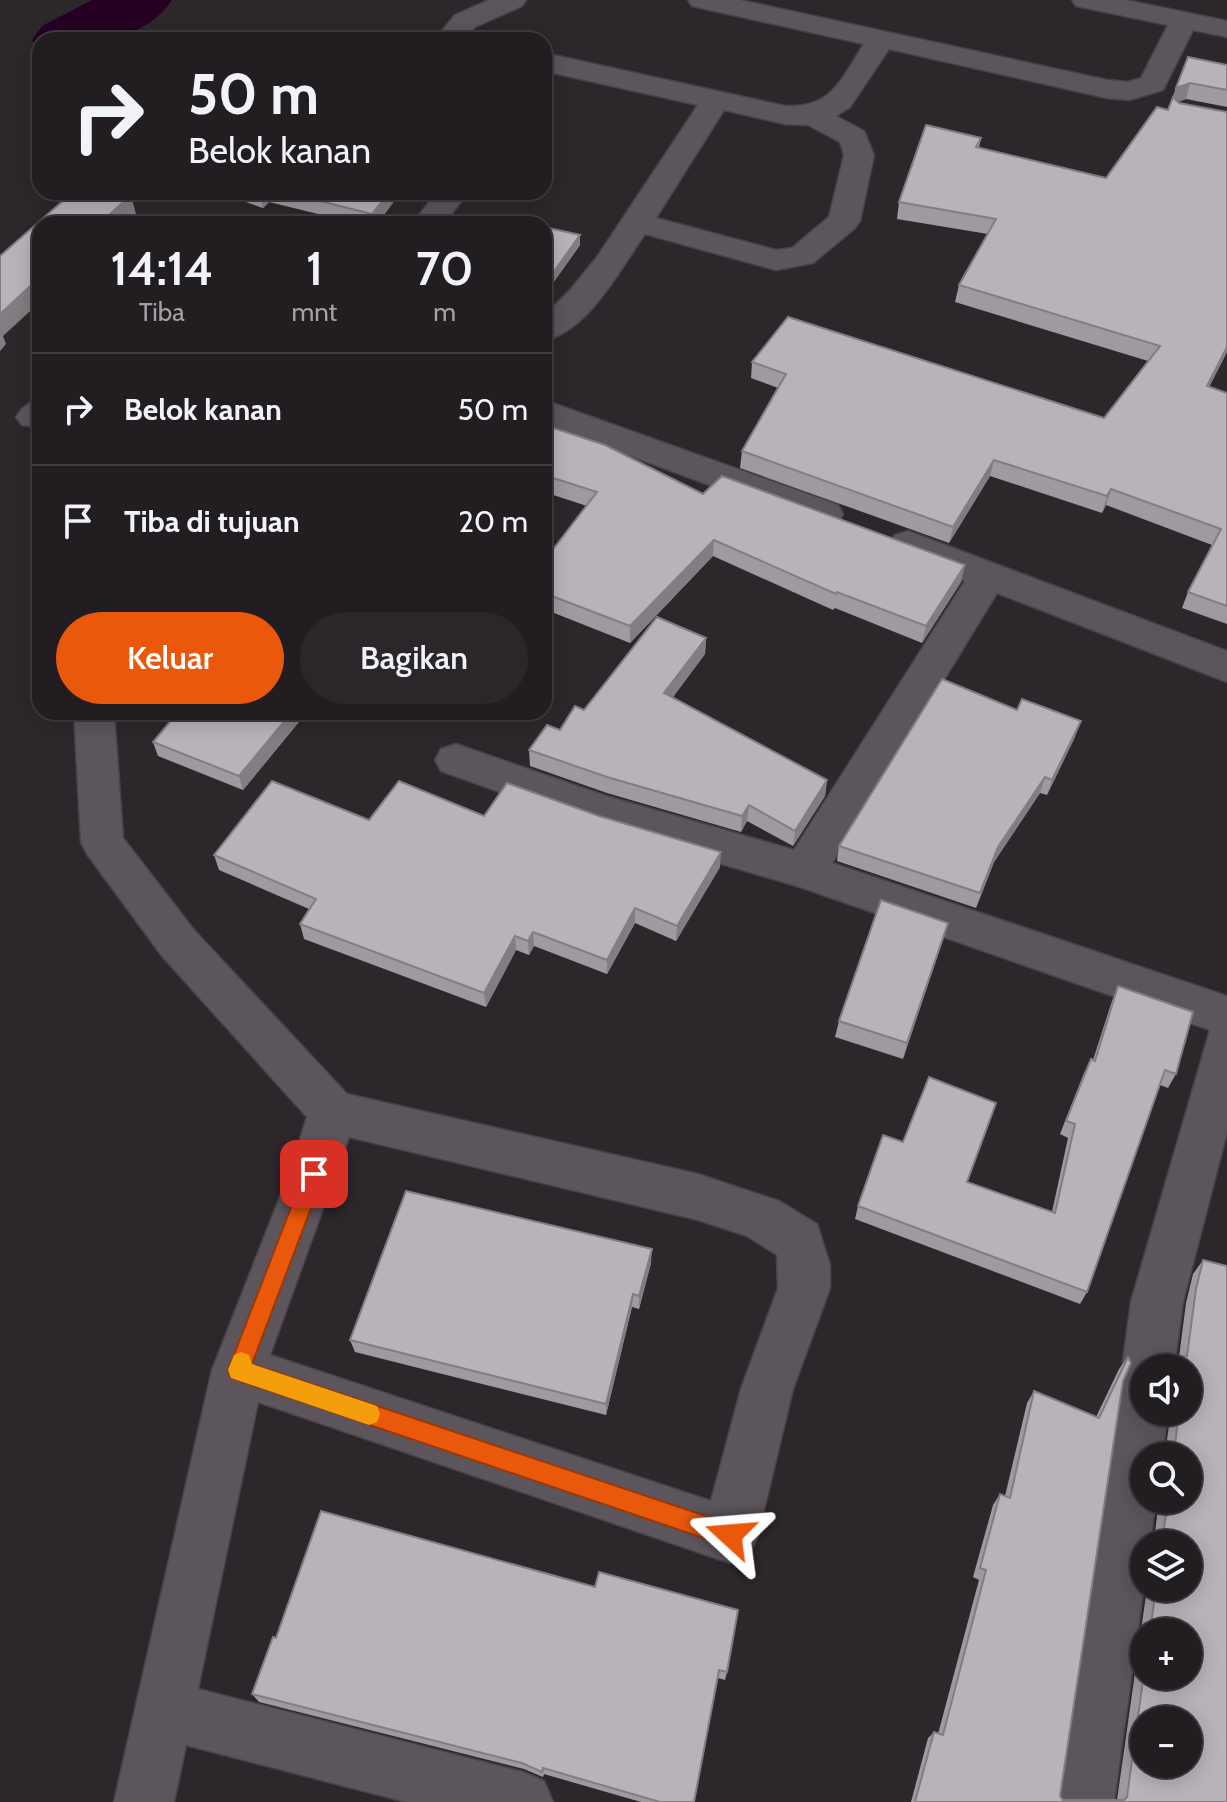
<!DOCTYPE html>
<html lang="id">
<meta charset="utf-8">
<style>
:root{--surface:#221d21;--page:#2a262a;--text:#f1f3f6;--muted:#a2a2a5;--line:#3f3b3f;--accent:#ea580c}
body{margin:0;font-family:Cabin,sans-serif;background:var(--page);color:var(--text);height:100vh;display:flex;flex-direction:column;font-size:30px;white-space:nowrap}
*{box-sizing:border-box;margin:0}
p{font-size:26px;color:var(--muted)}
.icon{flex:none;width:44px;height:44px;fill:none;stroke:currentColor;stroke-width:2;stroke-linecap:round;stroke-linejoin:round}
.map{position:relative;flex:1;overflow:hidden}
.panel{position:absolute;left:32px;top:216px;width:520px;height:504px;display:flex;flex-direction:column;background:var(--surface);border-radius:24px;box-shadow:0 4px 20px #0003,0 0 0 2px var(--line)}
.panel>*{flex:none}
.hud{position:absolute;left:32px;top:32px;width:520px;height:168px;border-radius:24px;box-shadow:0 4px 20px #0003,0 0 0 2px var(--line);background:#221d21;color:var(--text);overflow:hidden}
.controls{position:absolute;left:1130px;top:1354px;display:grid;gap:16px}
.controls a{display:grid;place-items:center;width:72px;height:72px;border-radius:50%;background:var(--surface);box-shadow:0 4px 20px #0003,0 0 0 2px var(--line);font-size:40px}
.pin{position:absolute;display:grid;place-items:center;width:68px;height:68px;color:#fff;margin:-34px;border-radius:16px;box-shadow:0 4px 12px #0006}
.me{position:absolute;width:88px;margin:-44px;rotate:289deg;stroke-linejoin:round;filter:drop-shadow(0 0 6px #0008)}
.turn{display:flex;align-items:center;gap:28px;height:168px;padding:0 24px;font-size:36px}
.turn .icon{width:104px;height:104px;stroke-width:2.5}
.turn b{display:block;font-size:56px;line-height:68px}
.eta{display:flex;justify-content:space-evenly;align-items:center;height:136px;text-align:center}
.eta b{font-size:48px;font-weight:600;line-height:56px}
.primary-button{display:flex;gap:16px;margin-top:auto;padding:16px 24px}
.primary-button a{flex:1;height:92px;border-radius:48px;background:var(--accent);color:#fff;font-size:32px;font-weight:600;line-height:92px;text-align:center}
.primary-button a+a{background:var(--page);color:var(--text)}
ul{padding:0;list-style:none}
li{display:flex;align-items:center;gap:24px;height:112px;padding:0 24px;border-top:2px solid var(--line)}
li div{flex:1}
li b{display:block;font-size:30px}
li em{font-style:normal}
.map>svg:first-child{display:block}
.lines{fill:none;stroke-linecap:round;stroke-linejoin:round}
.river{fill:#250024;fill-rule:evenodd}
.minor-casing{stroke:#474247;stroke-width:3}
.minor{fill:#5d555c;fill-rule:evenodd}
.wall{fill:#a0999f;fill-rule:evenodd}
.shaded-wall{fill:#827d82}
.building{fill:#bab2b9;stroke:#827d82;stroke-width:2;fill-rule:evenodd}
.route{fill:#ea580c;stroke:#983908;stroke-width:2}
.slow{fill:#f59e0b}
</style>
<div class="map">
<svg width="1227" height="1802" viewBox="0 0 1227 1802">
<rect width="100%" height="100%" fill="#2d272c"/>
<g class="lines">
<path class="river" d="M92,0H172C140,46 89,40 40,40V51L32,40L42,26Z"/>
<defs>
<g id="minor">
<path d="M489,0H526L522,6L475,27L471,31L478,40L445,38L441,32L455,15Z"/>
<path d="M688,0H740L1107,80L1128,82L1141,78L1168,25L1076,6L1072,0H1126L1227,21V37L1193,30L1163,90L1129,100L1107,98L889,49L850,107L836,116L864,131L874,155L860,221L855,228L813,263L776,270L645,234C619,271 589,330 544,341V316L571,289L597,257L698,105L544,71V53L785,106C833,108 840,80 864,44L692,6ZM724,110L785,124L808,125L840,142L844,155L829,217L792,248L776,250L656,218Z"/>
<path d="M437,192H468L444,224H412Z"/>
<path d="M40,400V427L22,425L16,417C23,406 28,403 40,400Z"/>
<path d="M544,400L838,505L843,514L838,523L825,527L812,523L544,424Z"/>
<path d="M908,531L1227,651V682L997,593L832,863L1227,996V1132L1183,1302L1174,1368H1144V1412H1168L1162,1456H1144V1500H1156L1150,1544H1144V1586L1114,1802H1054L1117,1393L1125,1375L1122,1368L1131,1302L1210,1030L800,887L600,828L441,771L435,760L441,749L456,744L606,796L794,850L965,581L895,553L889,544L895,535Z"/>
<path d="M74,712H114L123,838L194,930L347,1094L698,1174L779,1201L817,1224L830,1265V1288L793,1389L758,1535L750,1555L730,1563L258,1402L198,1689L523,1772L544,1781L553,1802H406L186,1745L174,1802H114L212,1370L289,1174L307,1117L162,956L87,854L81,842ZM349,1137L698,1220L747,1236L777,1255L778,1288L741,1389L711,1501L270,1355Z"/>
</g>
</defs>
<use href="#minor" class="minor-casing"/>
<use href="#minor" class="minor"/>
</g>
<g class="wall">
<path d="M1227,65V107L1186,99L1178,102L1179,103L1227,112V352L1209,387L1227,393V624L1182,608L1188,592L1212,545L1106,505L1102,513L990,476L949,543L740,468L742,451L778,388L751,378L752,362L1104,418L1148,361L955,302L959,285L988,234L897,219L899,202L981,138L979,148L1106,178L1168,110L1176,88Z"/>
<path d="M216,192H401L377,224H359L269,202L263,208Z"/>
<path d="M544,227L580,235V245L548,290L544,289Z"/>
<path d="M544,425L703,494L961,582L922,643L835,608L833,610L713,556L630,643L544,609V561L587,506L544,492Z"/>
<path d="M706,638L705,654L673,697L827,780L825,796L793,846L747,821L741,832L607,793L530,766L529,750L560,730L584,710Z"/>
<path d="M307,712L243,790L158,756L153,742Z"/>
<path d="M1075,737L1047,795L1040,793L994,862L976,908L837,861L839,846Z"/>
<path d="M484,816L720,867L676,941L635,923L607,974L534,946L529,955L516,950L486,1007L304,939L300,924L309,909L219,870L214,855L369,820Z"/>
<path d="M948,923L903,1059L835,1037L839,1021Z"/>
<path d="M1118,986L1176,1074L1168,1088L1160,1085L1087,1292L1080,1304L855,1219L858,1206L967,1182L1052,1212L1068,1138L1060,1134L1084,1073L1091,1059L1093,1060L1112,1001Z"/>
<path d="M1203,1260L1227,1802H911L928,1738L934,1732L938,1734L979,1580L973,1577L993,1505L1000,1494L1005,1496L1027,1403L1034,1391L1096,1417L1119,1369L1128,1357L1123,1381L1060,1796L1063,1800H1117L1147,1588H1188V1544H1150L1154,1541L1159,1500H1188V1456H1150L1157,1448L1166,1446L1171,1412H1188V1368H1149L1156,1359L1179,1357L1186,1303L1193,1274ZM1144,1632H1188L1144,1676Z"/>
<path d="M651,1263L639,1309L632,1307L606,1415L355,1352L350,1340Z"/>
<path d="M595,1587L727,1672L725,1680L718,1678L694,1802H641L544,1774L543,1777L524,1769L259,1702L252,1694L276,1638Z"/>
</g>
<g class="shaded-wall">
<path d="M1190,83L1186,99L1172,104L1176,88Z"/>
<path d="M262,192H268L269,202L263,208L260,194Z"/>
<path d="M389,192H401L377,224H373L372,214Z"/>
<path d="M131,195L136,214L125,224H99Z"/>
<path d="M580,235V245L548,290V280Z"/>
<path d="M40,277V302L3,336L6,344L0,351V314Z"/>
<path d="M1227,347V352L1201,403L1207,386Z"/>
<path d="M994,460L990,476L949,543L953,527Z"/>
<path d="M1111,489L1106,505L1102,513L1107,496Z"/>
<path d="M714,540L713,556L630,643V626Z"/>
<path d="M965,565L961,582L922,643L926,626Z"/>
<path d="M706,638L705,654L664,709V693Z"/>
<path d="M292,712H307L243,790L239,776Z"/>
<path d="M1081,721L1075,737L1047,795L1052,780Z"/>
<path d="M1045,777L1040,793L994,862L976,908L998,847Z"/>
<path d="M827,780L825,796L793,846L795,831Z"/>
<path d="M749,805L747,821L741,832L742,816Z"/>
<path d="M721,852L720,867L676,941L677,926Z"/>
<path d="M635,908V923L607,974V960Z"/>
<path d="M948,923L943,940L903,1059L907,1043Z"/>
<path d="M533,932L534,946L529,955L528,941Z"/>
<path d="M515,936L516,950L486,1007L484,993Z"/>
<path d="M652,1249L651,1263L639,1309V1296Z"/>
<path d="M633,1294L632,1307L606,1415V1404Z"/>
</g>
<g class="building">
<path d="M1188,57L1227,65V90L1190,83L1176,88Z"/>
<path d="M1173,97L1179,103L1227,112V347L1207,386L1227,393V606L1188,592L1221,529L1111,489L1107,496L994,460L953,527L742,451L786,374L752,362L788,317L1104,418L1160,346L959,285L996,219L899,202L926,125L981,138L976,147L1106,178L1157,107L1168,110Z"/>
<path d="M73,192H128L131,195L99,224H40V277L0,314V256Z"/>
<path d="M284,192H389L372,214Z"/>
<path d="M544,227L580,235L548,280L544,279Z"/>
<path d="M544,425L605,445L703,494L722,476L965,565L926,626L837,592L836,594L714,540L630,626L544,593V561L597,492L544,475Z"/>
<path d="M657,617L706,638L664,693L827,780L795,831L749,805L742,816L607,777L529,750L547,725L560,730L575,706L584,710Z"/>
<path d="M942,679L1017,710L1022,699L1081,721L1052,780L1045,777L998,847L980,893L839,846Z"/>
<path d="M178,712H292L239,776L153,742Z"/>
<path d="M272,781L369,820L399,781L484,816L507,783L599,816L721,852L677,926L635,908L607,960L533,932L528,941L515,936L484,993L300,924L316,899L214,855Z"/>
<path d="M881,900L948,923L907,1043L839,1021Z"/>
<path d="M1118,986L1193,1012L1176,1074L1165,1070L1087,1292L858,1206L883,1135L903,1142L929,1077L996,1103L967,1182L1055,1213L1075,1124L1066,1121L1091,1059L1095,1061Z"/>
<path d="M406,1191L652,1249L639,1296L633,1294L606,1404L350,1340Z"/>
<path d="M1203,1260L1227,1266V1802H915L934,1732L943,1735L986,1570L980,1568L1000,1494L1010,1498L1034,1391L1099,1418L1128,1357L1131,1363L1123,1381L1060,1796L1063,1800H1124L1127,1797L1144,1673V1676H1188V1632H1150L1156,1588H1188V1544H1157V1537L1163,1535L1168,1500H1188V1456H1157V1448L1175,1445L1179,1412H1188V1368H1156V1359L1187,1356L1196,1289ZM1144,1720H1188V1764H1144Z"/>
<path d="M321,1511L595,1587L599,1572L738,1610L727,1672L719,1670L694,1802H660L543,1768L542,1772L522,1763L252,1694L273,1637L276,1638Z"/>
</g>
<path class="route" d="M314,1165L321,1167L324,1174L252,1364L730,1524L738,1527L742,1535L738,1543L730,1547L231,1378L228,1370L304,1174L307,1167Z"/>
<path class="slow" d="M241,1352L249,1355L252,1364L377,1406L380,1414L377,1422L369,1425L231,1378L228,1370L234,1355Z"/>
</svg>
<div class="controls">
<a><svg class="icon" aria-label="sound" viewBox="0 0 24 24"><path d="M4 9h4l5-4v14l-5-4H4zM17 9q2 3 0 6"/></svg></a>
<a><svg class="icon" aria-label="search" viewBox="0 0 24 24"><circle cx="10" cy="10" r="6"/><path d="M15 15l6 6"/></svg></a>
<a><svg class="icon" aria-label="layers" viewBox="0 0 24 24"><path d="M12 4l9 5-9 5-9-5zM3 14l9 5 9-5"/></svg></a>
<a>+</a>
<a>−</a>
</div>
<div class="pin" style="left:314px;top:1174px;background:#d93025"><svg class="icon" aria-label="arrive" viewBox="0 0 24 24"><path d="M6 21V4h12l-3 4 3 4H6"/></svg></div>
<svg class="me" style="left:730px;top:1535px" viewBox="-20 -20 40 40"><path d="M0-17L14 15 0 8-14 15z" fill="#ea580c" stroke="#fff" stroke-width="4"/></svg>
<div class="hud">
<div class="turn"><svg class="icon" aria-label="right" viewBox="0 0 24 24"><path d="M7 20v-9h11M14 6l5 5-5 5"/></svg><div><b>50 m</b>Belok kanan</div></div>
</div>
<section class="panel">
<div class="eta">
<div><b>14:14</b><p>Tiba</p></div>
<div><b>1</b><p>mnt</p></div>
<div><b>70</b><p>m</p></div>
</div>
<ul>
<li><svg class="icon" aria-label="right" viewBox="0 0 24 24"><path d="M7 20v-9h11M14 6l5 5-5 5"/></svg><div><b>Belok kanan</b></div><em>50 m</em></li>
<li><svg class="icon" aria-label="arrive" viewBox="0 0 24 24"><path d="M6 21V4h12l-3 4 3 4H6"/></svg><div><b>Tiba di tujuan</b></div><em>20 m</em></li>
</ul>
<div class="primary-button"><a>Keluar</a><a>Bagikan</a></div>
</section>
</div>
